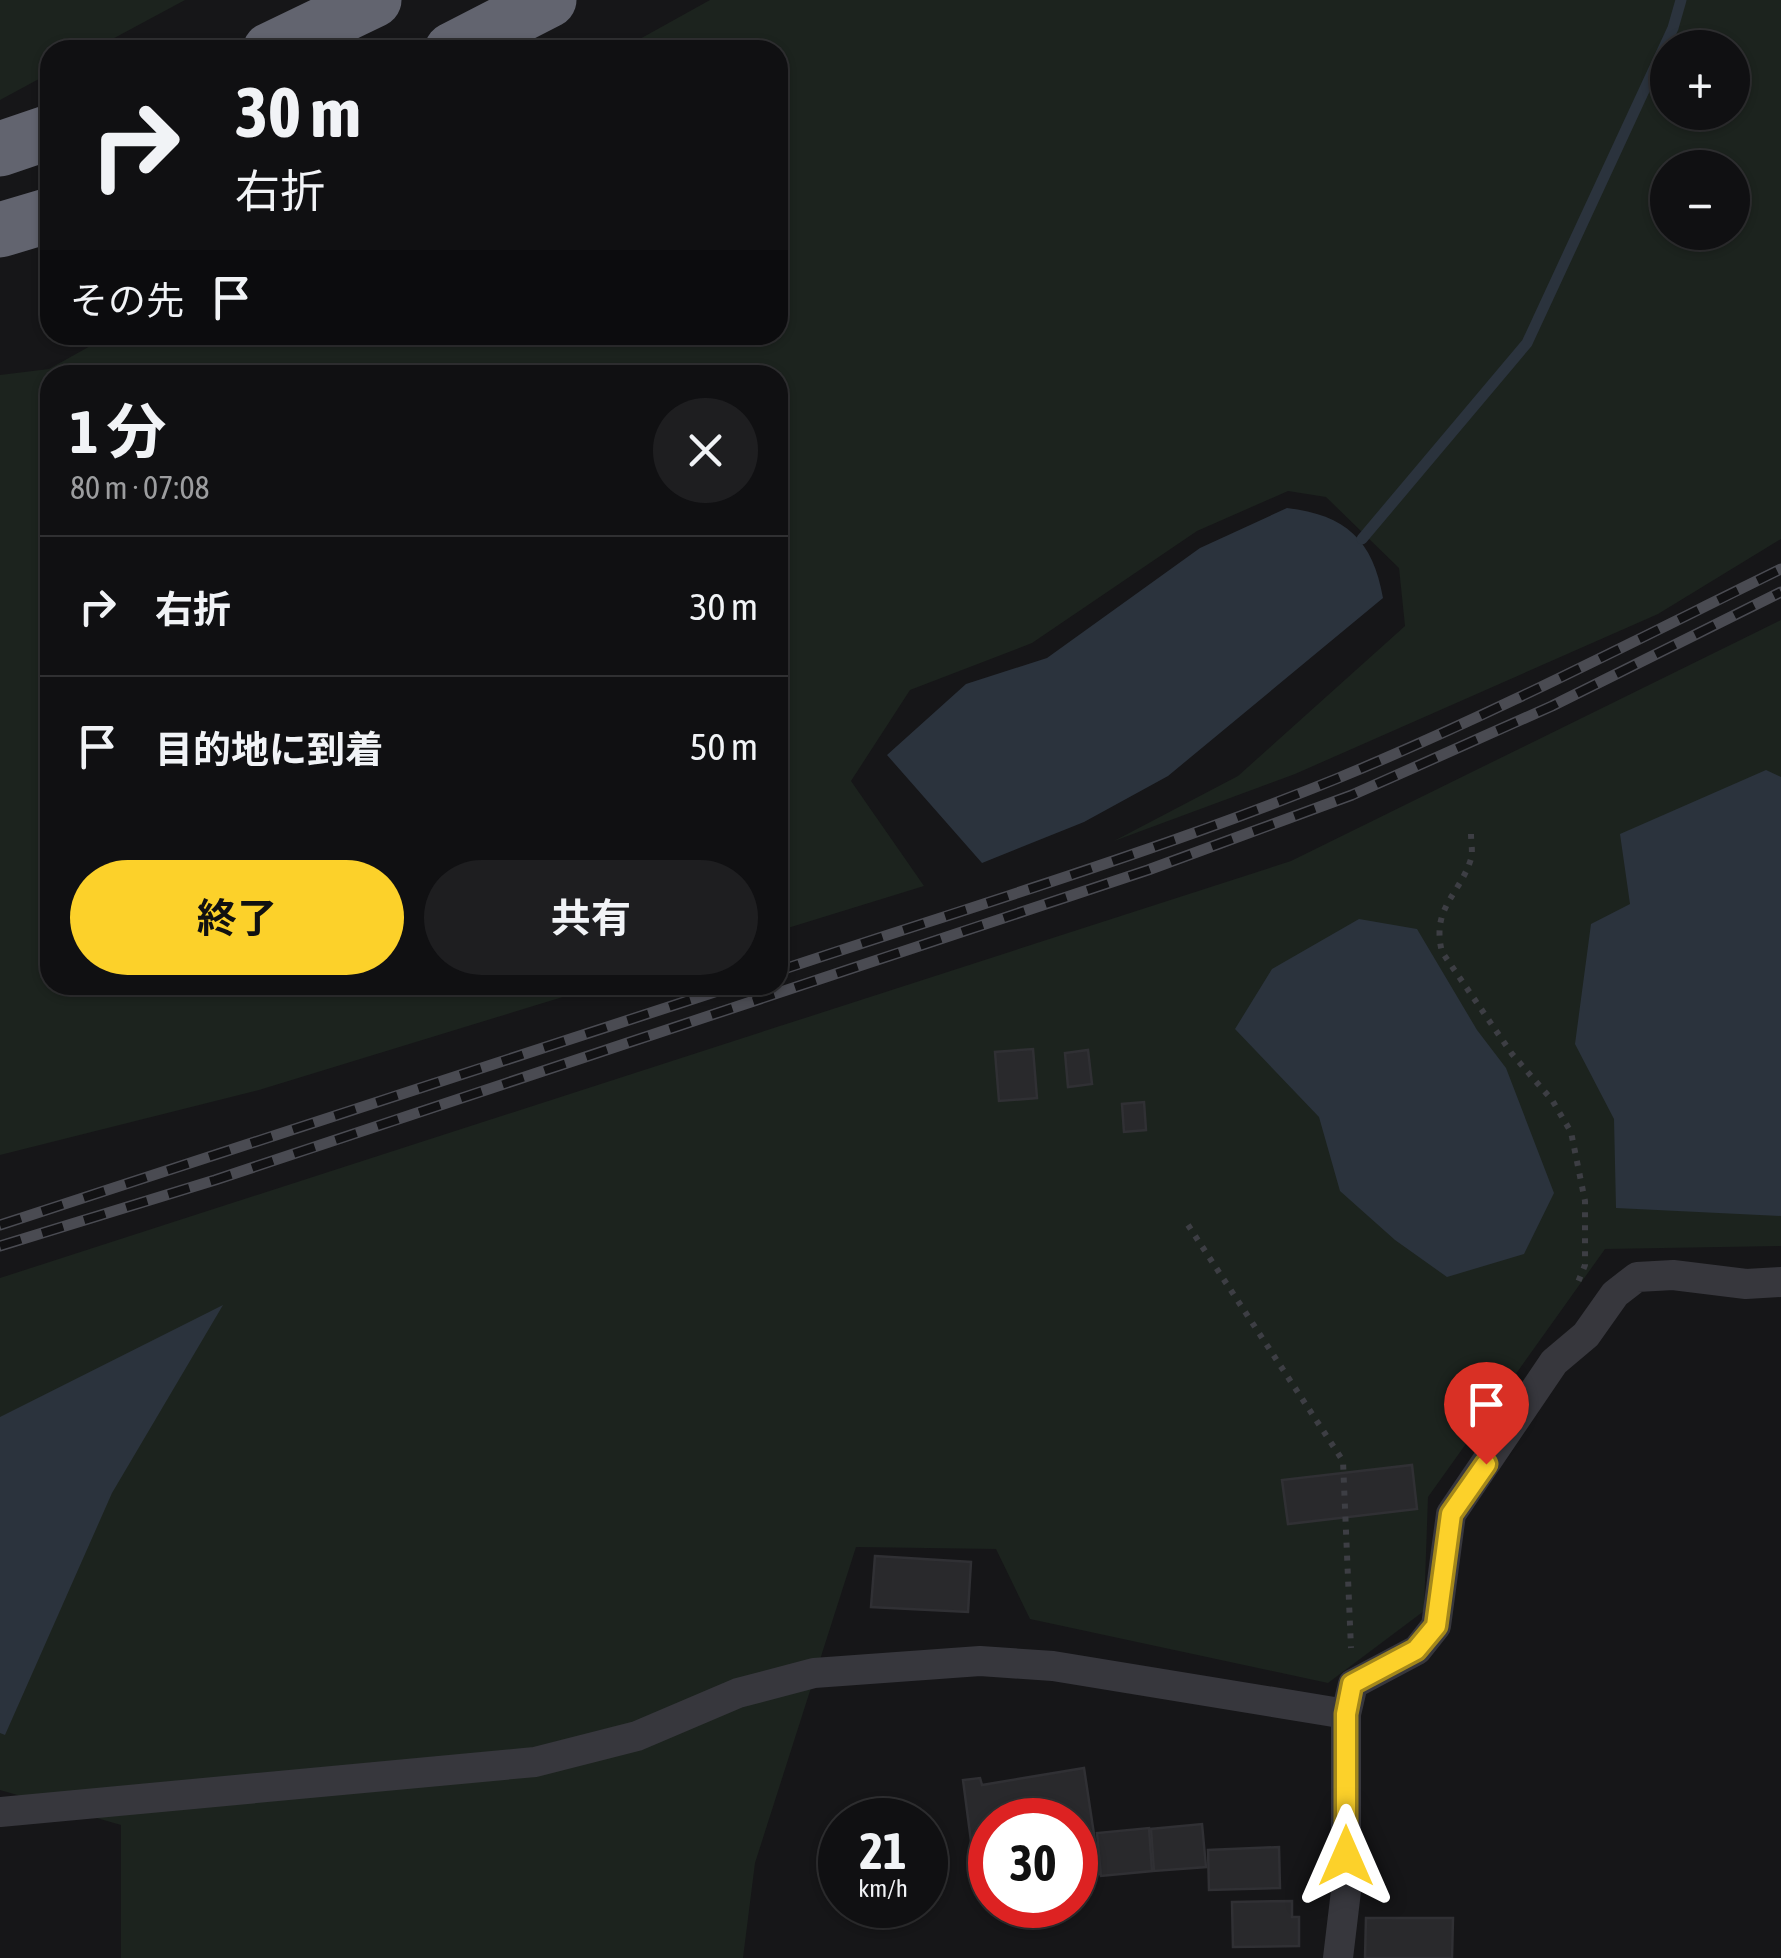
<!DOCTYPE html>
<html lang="ja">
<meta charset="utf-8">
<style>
:root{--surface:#101012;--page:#1e1e20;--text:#f1f3f6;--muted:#9c9d9f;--line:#303032;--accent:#fcd12a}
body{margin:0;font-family:"Asap Condensed","Noto Sans JP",sans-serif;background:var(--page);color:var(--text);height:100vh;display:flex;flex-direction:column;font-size:38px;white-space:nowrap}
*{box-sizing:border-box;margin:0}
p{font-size:32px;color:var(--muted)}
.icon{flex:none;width:55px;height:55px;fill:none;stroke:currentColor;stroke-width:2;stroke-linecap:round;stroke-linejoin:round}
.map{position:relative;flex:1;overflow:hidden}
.side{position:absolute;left:40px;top:365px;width:748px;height:630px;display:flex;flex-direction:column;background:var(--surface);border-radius:30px;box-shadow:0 2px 8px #0004,0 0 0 2px var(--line)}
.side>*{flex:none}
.top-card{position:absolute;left:40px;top:40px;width:748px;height:305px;border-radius:30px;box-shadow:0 2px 8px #0004,0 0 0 2px var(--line);background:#101012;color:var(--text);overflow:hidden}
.controls{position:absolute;left:1650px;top:30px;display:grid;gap:20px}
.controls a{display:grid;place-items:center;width:100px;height:100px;border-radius:50%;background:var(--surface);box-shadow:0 2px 8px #0004,0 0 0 2px var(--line);font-size:50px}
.speed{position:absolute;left:818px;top:1798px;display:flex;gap:20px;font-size:50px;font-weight:700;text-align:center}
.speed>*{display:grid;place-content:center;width:130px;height:130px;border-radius:50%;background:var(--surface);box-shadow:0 2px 8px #0004,0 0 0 2px var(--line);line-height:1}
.speed small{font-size:25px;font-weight:400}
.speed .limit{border:15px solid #d22;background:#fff;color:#111}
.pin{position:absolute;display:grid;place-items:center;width:85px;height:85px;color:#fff;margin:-102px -42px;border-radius:50% 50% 50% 0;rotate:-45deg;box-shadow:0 0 10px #0007}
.pin .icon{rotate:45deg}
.me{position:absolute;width:110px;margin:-55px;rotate:0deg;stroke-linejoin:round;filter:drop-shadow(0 0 8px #0008)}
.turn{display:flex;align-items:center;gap:35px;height:210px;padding:0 30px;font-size:45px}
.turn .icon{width:130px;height:130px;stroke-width:2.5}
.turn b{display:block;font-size:70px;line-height:85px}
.then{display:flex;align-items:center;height:95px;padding:0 30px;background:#0003;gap:20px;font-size:38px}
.round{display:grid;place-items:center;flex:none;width:105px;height:105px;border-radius:52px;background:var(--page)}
.headline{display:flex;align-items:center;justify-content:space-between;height:170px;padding:0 30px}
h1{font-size:60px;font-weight:700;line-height:75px}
.button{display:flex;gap:20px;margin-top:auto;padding:20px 30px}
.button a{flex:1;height:115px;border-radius:60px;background:var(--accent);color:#111;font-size:40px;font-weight:700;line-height:115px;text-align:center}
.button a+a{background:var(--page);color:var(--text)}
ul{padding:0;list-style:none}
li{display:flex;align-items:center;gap:30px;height:140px;padding:0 30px;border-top:2px solid var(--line)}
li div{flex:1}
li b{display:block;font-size:38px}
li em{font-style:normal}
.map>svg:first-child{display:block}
.green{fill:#1c231e;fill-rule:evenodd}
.water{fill:#2b333d}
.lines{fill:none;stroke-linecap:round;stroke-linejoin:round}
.stream{stroke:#2b333d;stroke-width:11}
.building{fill:#29292c;stroke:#303034;stroke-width:2.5}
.path{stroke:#3d3e44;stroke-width:6;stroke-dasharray:5 8;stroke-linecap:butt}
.minor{stroke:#37373d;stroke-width:30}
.motorway{stroke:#62646f;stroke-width:55}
.rail-casing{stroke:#4a4b52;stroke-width:11}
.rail{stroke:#111113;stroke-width:8;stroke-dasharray:22;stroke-linecap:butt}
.route-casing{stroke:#a4881b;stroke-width:25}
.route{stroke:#fcd12a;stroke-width:18}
</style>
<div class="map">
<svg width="1781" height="1958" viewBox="0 0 1781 1958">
<rect width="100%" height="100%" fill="#161618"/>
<g class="green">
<path d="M0,0H185L92,50H50V73L0,100Z"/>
<path d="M710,0H1781V539L1658,614L1295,774L1114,841L1238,776L1405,626L1399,568L1326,497L1288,491L1197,531L1032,643L910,690L851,781L924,886L778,931V375H50V985H602L259,1090L0,1155V375L49,369L110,335H778V50H620ZM1668,48H1732V112H1668ZM1668,168H1732V232H1668Z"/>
<path d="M1781,620V1246L1605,1249L1428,1497L1424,1611L1328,1683L1030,1619L996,1549L856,1547L755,1863L743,1958H121V1825L0,1790V1278L1291,861Z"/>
</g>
<g class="water">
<path d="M1287,508C1346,515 1373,540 1383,598L1168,776L1084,822L982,863L887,755L966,684L1047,658L1200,548Z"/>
<path d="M1766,770L1781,777V1216L1616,1208L1614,1119L1575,1044L1591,924L1630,904L1620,834Z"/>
<path d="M1359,919L1417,929L1477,1030L1506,1068L1554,1193L1524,1254L1447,1277L1395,1240L1340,1191L1319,1117L1235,1029L1272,969Z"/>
<path d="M223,1305L112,1493L5,1735L0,1733V1417Z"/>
</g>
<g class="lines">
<path class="stream" d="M1362,539L1527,343L1673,28L1681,0"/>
</g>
<g class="building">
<path d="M1033,1049L1037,1098L999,1101L995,1052Z"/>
<path d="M1088,1050L1092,1084L1068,1087L1065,1053Z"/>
<path d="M1144,1102L1146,1130L1124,1132L1122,1104Z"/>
<path d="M1412,1465L1417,1509L1288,1524L1282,1480Z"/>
<path d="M875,1556L971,1562L968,1612L871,1607Z"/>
<path d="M1084,1768L1100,1874L1075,1876V1820H990V1838L971,1841L963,1780L980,1778L982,1785Z"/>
<path d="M1202,1824L1206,1867L1154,1871L1151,1829Z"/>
<path d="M1149,1828L1152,1871L1101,1876L1097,1833Z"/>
<path d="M1279,1847L1280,1888L1209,1890L1208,1850Z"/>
<path d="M1292,1901V1917H1299V1946L1233,1947L1232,1902Z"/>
<path d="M1366,1918H1453L1452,1958H1365Z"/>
</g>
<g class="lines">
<g class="path">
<path d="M1471,834C1471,842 1473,852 1471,859C1459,896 1431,908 1442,952L1512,1054L1552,1100L1571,1132L1585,1201V1265L1576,1287"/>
<path d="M1188,1225L1343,1461L1351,1648"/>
</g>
<g class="minor">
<path d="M0,1812L535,1762L637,1736L738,1693L814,1673L980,1661L1053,1666L1346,1714"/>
<path d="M1338,1958L1346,1891V1714L1353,1684L1417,1650L1436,1626L1451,1514L1554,1362L1586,1335L1615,1294L1637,1277L1673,1275L1746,1284L1781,1282"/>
</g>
<g class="motorway">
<path d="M270,50L374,0"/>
<path d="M452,50L549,0"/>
<path d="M0,149L50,132"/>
<path d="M0,230L50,215"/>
</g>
<defs>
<g id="rail">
<path d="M778,971C964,909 1153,853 1336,779C1487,717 1634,641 1781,569"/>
<path d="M0,1225L736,985"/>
<path d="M0,1246L215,1180L1148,870L1352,795L1552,706L1781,592"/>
</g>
</defs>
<use href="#rail" class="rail-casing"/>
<use href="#rail" class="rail"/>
</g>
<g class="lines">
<defs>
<path id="route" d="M1346,1856V1714L1352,1684L1416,1650L1436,1626L1451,1514L1486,1464"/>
</defs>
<use href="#route" class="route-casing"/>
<use href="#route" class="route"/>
</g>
</svg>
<div class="controls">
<a>+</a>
<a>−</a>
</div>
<div class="speed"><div>21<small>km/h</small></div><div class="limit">30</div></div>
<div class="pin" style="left:1486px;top:1464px;background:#d93025"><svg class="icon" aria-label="arrive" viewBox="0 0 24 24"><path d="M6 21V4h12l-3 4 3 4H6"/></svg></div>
<svg class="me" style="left:1346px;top:1856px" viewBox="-20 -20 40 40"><path d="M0-17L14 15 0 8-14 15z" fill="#fcd12a" stroke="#fff" stroke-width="4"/></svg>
<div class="top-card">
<div class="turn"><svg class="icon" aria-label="right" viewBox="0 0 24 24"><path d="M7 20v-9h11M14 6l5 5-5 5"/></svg><div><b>30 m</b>右折</div></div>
<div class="then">その先<svg class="icon" aria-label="arrive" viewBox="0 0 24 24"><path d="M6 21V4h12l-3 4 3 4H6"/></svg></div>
</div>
<section class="side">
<div class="headline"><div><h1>1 分</h1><p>80 m · 07:08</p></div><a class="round"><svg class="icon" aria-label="close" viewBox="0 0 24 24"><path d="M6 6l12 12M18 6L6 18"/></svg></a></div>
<ul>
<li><svg class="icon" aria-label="right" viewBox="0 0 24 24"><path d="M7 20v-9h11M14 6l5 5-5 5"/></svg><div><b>右折</b></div><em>30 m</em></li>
<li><svg class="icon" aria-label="arrive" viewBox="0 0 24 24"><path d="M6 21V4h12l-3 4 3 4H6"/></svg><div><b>目的地に到着</b></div><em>50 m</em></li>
</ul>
<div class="button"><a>終了</a><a>共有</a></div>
</section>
</div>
